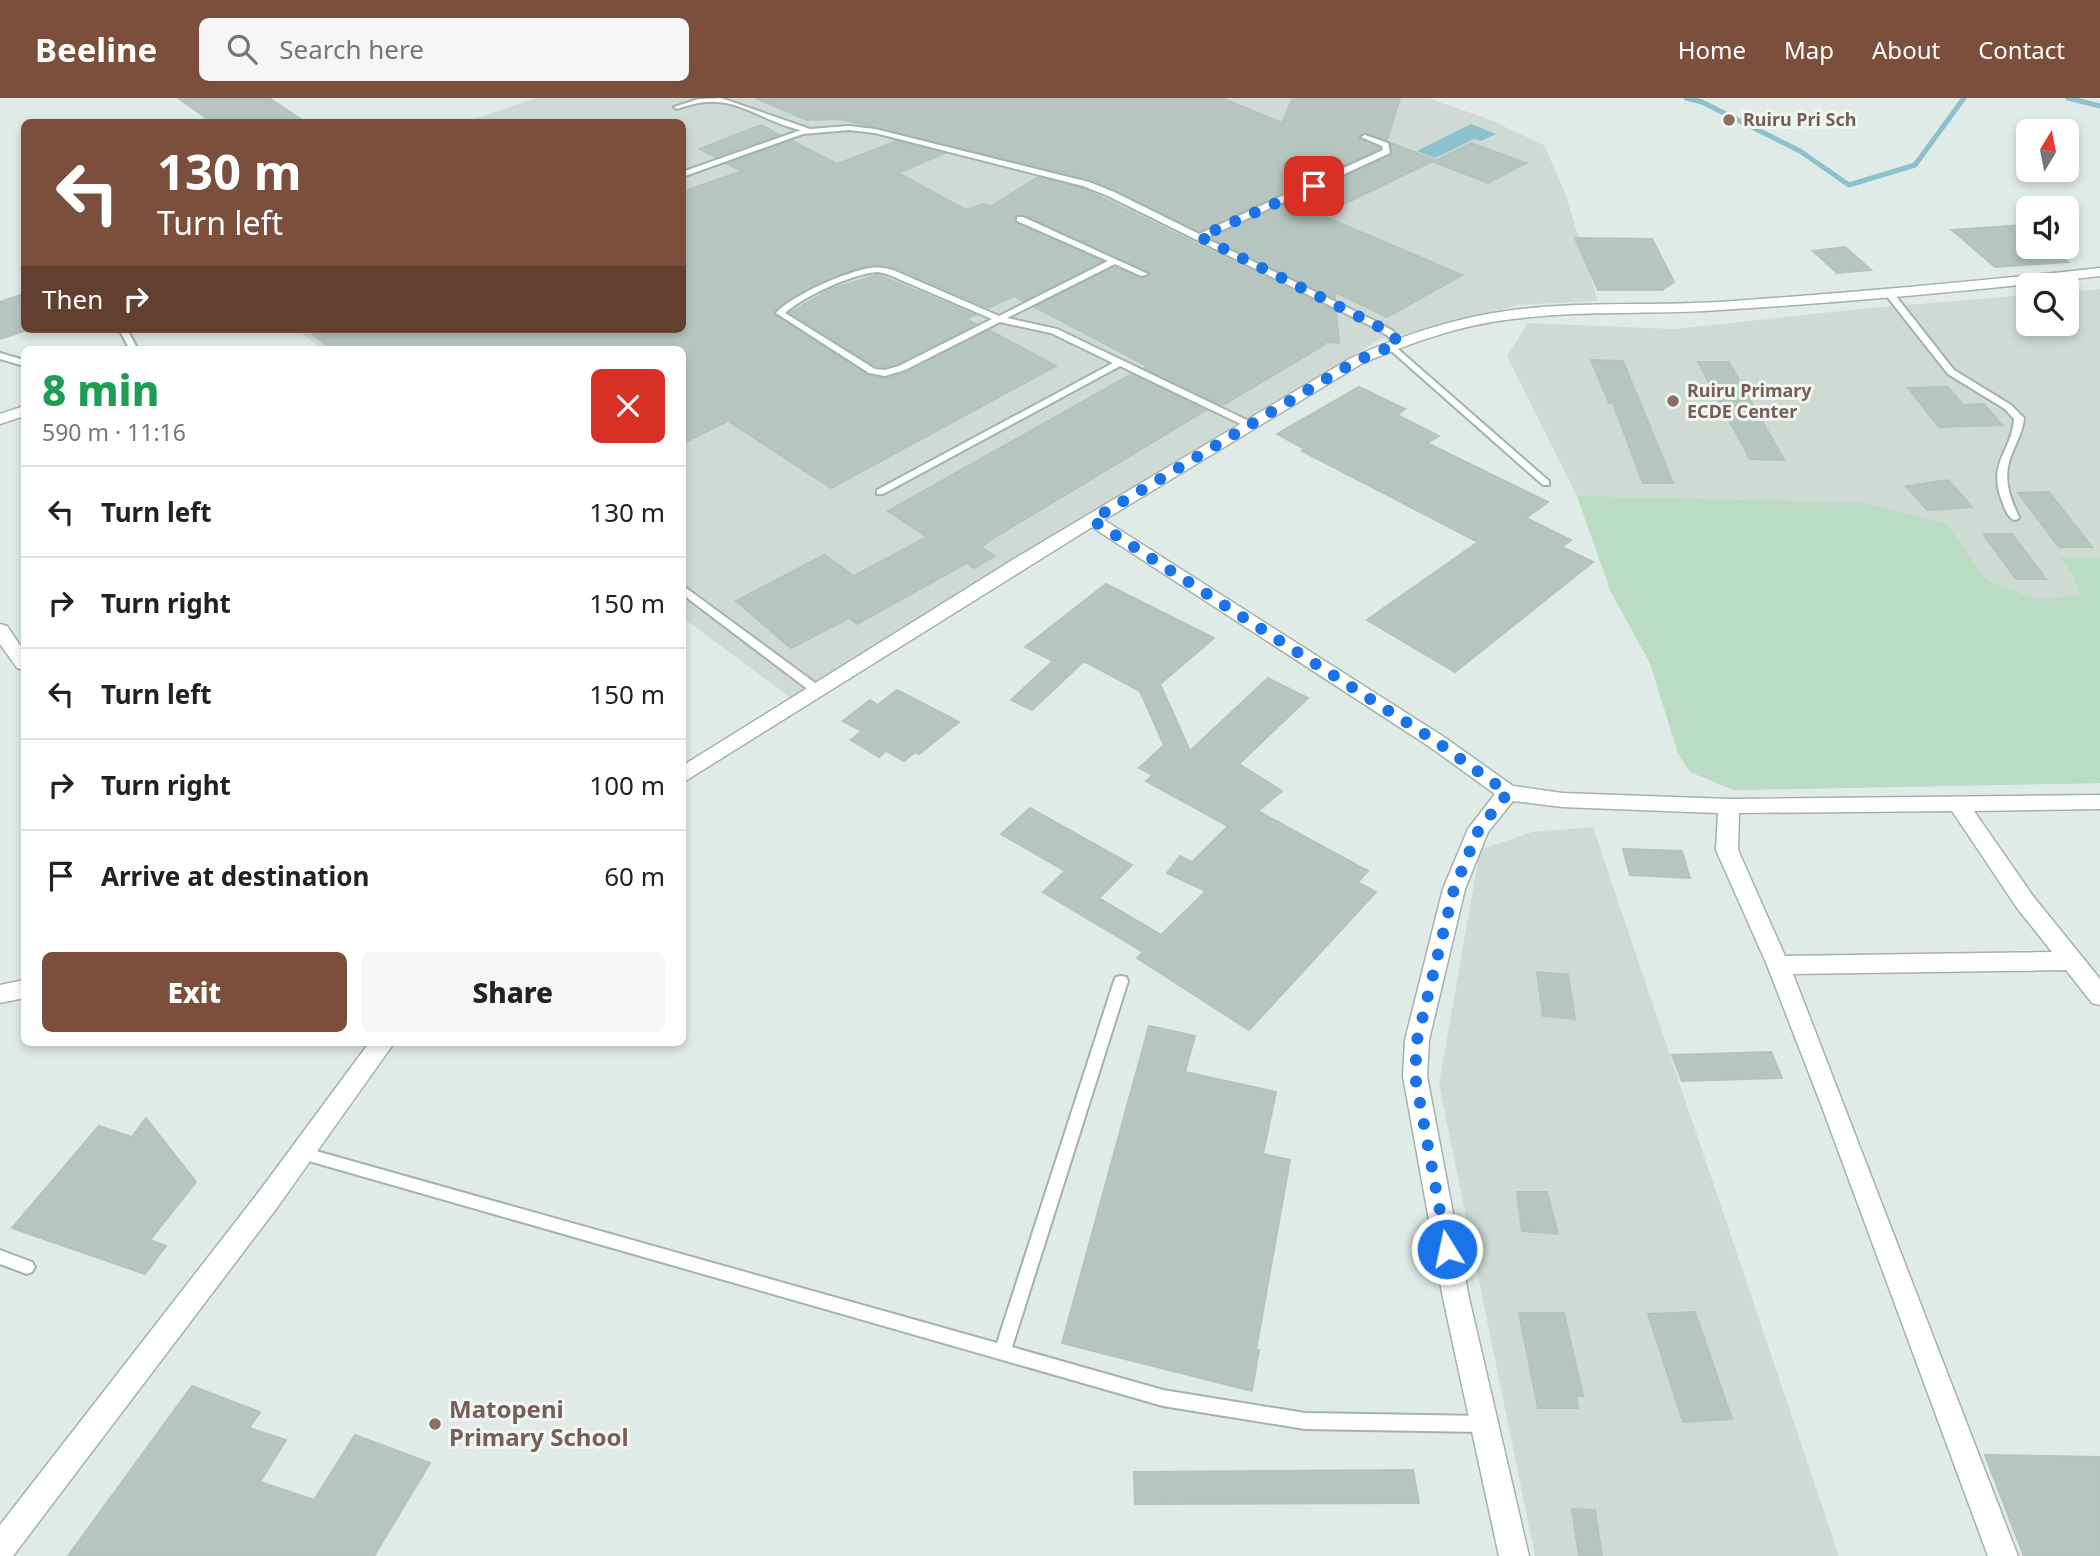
<!DOCTYPE html>
<meta charset="utf-8">
<style>
:root{--surface:#fff;--page:#f6f6f6;--text:#222;--muted:#767676;--line:#e0e0e0;--accent:#7c4f3d}
body{margin:0;font-family:"Noto Sans",sans-serif;background:var(--page);color:var(--text);height:100vh;display:flex;flex-direction:column;font-size:26px;white-space:nowrap}
*{box-sizing:border-box;margin:0}
p{font-size:23px;color:var(--muted)}
.icon{flex:none;width:38px;height:38px;fill:none;stroke:currentColor;stroke-width:2;stroke-linecap:round;stroke-linejoin:round}
.map{position:relative;flex:1;overflow:hidden}
.details{position:absolute;left:21px;top:248px;width:665px;height:700px;display:flex;flex-direction:column;background:var(--surface);border-radius:10px;box-shadow:0 4px 10px #0003}
.details>*{flex:none}
.guide{position:absolute;left:21px;top:21px;width:665px;height:214px;border-radius:10px;box-shadow:0 4px 10px #0003;background:#7c4f3d;color:#fff;overflow:hidden}
.needle{width:46px;rotate:10deg}
.buttons{position:absolute;left:2016px;top:21px;display:grid;gap:14px}
.buttons a{display:grid;place-items:center;width:63px;height:63px;border-radius:10px;background:var(--surface);box-shadow:0 4px 10px #0003;font-size:35px}
.pin{position:absolute;display:grid;place-items:center;width:60px;height:60px;color:#fff;margin:-30px;border-radius:14px;box-shadow:0 4px 10px #0006}
.me{position:absolute;width:77px;margin:-38px;rotate:350deg;stroke-linejoin:round;filter:drop-shadow(0 0 5px #0008)}
.turn{display:flex;align-items:center;gap:24px;height:147px;padding:0 21px;font-size:32px}
.turn .icon{width:91px;height:91px;stroke-width:2.5}
.turn b{display:block;font-size:49px;line-height:60px}
.then{display:flex;align-items:center;height:66px;padding:0 21px;background:#0003;gap:14px;font-size:26px}
.round{display:grid;place-items:center;flex:none;width:74px;height:74px;border-radius:10px;background:var(--page)}
.headline{display:flex;align-items:center;justify-content:space-between;height:119px;padding:0 21px}
h1{font-size:42px;font-weight:800;line-height:52px;color:#1e9e55}
.cta{display:flex;gap:14px;margin-top:auto;padding:14px 21px}
.cta a{flex:1;height:80px;border-radius:10px;background:var(--accent);color:#fff;font-size:28px;font-weight:800;line-height:80px;text-align:center}
.cta a+a{background:var(--page);color:var(--text)}
ul{padding:0;list-style:none}
li{display:flex;align-items:center;gap:21px;height:91px;padding:0 21px;border-top:2px solid var(--line)}
li div{flex:1}
li b{display:block;font-size:26px}
li em{font-style:normal}
header{display:flex;align-items:center;gap:42px;box-sizing:border-box;height:98px;padding:0 35px;background:var(--accent);color:#fff}
header strong{font-size:33px}
nav{display:flex;gap:38px;margin-inline-start:auto;font-size:24px}
.search{width:490px;height:63px;background:var(--page);display:flex;align-items:center;gap:18px;box-sizing:border-box;padding:0 24px;border-radius:10px;color:var(--muted);font-size:26px}
.map>svg:first-child{display:block}
.built{fill:#cfdad5}
.green{fill:#badbc4}
.water{fill:#8bc0cd}
.lines{fill:none;stroke-linecap:round;stroke-linejoin:round}
.stream{stroke:#8bc0cd;stroke-width:5}
.building{fill:#b6c5bf;stroke:#b3c4bd;stroke-width:2}
.lane-casing{stroke:#a3b2ad;stroke-width:4}
.street-casing{stroke:#a3b2ad;stroke-width:3}
.lane{fill:#fff;fill-rule:evenodd}
.street{fill:#fff;fill-rule:evenodd}
.route{stroke:#1a73e8;stroke-width:12;stroke-dasharray:0 21.6}
.education-dot{fill:#8d6e63;stroke:#f1f7f4;stroke-width:2.5}
.labels{text-anchor:middle;stroke-width:6;stroke-linejoin:round;paint-order:stroke}
.far-education-label{font-size:18px;font-weight:bold;fill:#785e54;stroke:#f1f7f4;text-anchor:start}
.near-education-label{font-size:24px;font-weight:bold;fill:#785e54;stroke:#f1f7f4;text-anchor:start}
</style>
<header>
<strong>Beeline</strong>
<div class="search"><svg class="icon" aria-label="search" viewBox="0 0 24 24"><circle cx="10" cy="10" r="6"/><path d="M15 15l6 6"/></svg>Search here</div>
<nav><a>Home</a><a>Map</a><a>About</a><a>Contact</a></nav>
</header>
<div class="map">
<svg width="2100" height="1458" viewBox="0 0 2100 1458">
<rect width="100%" height="100%" fill="#e0eae6"/>
<g class="built">
<path d="M536,0H1428L1488,21L1544,47L1565,95L1598,203L1519,207L1379,242L1205,345L791,600L683,520L682,252H324L296,231H682V24H466Z"/>
<path d="M2100,191V685L1734,692L1690,674L1678,655L1650,565L1611,494L1577,398L1507,258L1528,225L1674,231L1870,210L2028,197V226H2067V194Z"/>
<path d="M1593,729L1839,1458H1535L1439,986L1480,752L1532,734Z"/>
</g>
<path class="green" d="M1577,398L1862,405L1947,426L1985,481L2033,501L2081,498L2072,474L2059,460H2100V685L1734,692L1690,674L1678,655L1650,565L1611,494Z"/>
<path class="water" d="M1471,26L1496,36L1481,43L1474,41L1435,60L1417,53Z"/>
<g class="lines">
<g class="stream">
<path d="M1686,0L1702,4L1800,53L1849,87L1915,67L1964,0"/>
<path d="M2068,0L2100,8"/>
</g>
</g>
<g class="building">
<path d="M178,0H269L305,24H212Z"/>
<path d="M755,0H1222L1282,25L1293,0H1400L1387,42L1366,35L1359,38L1360,41L1380,51L1199,133L1090,81L840,21L807,22Z"/>
<path d="M761,27L780,37L715,59L700,51Z"/>
<path d="M792,43L837,66L897,43L945,55L898,75L966,112L984,106L990,109L1038,79L1082,90L1336,214L1339,245L1324,244V247L1223,307L1219,306L1144,270L1147,268L1035,209L1115,169L1140,180L1149,179L1150,175L1024,117L1017,116L1014,119L1016,125L1102,163L1023,203L1014,198L988,210L894,169L870,167L819,185L792,199L774,213L775,217L869,278L886,281L906,275L989,232L1056,268L831,390L728,323L682,346V252H332L307,231H682V94L742,73L727,66Z"/>
<path d="M1391,45L1435,62L1321,117L1462,177L1387,219L1335,194V201L1211,140L1391,57Z"/>
<path d="M1471,45L1526,65L1488,85L1433,64Z"/>
<path d="M2023,127L2028,131V149H2050L2068,164L1995,169L1952,132Z"/>
<path d="M1575,140L1652,141L1674,184L1662,192H1598Z"/>
<path d="M1845,149L1871,172L1837,175L1813,153Z"/>
<path d="M878,177L975,217L966,221L976,226L898,266L885,269L876,268L790,215L831,191Z"/>
<path d="M24,196V233L0,241V204Z"/>
<path d="M1591,262L1623,263L1673,385H1643L1613,305H1609Z"/>
<path d="M1698,264H1729L1784,362L1750,361Z"/>
<path d="M1132,276L1206,312L992,441L981,449L995,458L974,470L967,465L857,526L849,520L791,550L736,503L824,457L854,478L927,439L888,413Z"/>
<path d="M1359,289L1405,311L1397,317L1439,338L1427,345L1548,404L1526,420L1571,442L1562,449L1593,464L1455,574L1367,522L1478,444L1302,353L1305,351L1277,336Z"/>
<path d="M1948,289L1963,307L1984,306L2002,327L1939,329L1908,290Z"/>
<path d="M1948,382L1972,409L1927,412L1906,388Z"/>
<path d="M2049,394L2092,449H2059L2018,395Z"/>
<path d="M1983,436H2012L2046,481H2016Z"/>
<path d="M1106,486L1214,540L1160,586L1190,653L1268,580L1308,600L1239,666L1282,693L1258,713L1368,773L1358,784L1376,794L1249,932L1137,860L1143,854L1043,794L1065,773L1001,736L1030,710L1132,767L1099,800L1161,837L1206,793L1167,775L1180,758L1192,764L1228,728L1146,683L1153,677L1139,670L1164,647L1140,593L1084,563L1032,612L1011,602L1053,563L1025,549Z"/>
<path d="M897,592L959,624L919,656L915,654L904,663L886,653L879,659L851,642L862,633L843,623L870,602L878,607Z"/>
<path d="M1623,751L1682,753L1690,780L1630,777Z"/>
<path d="M1537,874L1568,877L1575,921L1543,918Z"/>
<path d="M1149,928L1195,938L1185,974L1276,994L1263,1056L1290,1062L1256,1252H1259L1252,1293L1062,1245Z"/>
<path d="M1771,954L1782,980L1682,983L1672,957Z"/>
<path d="M146,1020L196,1084L150,1142L166,1148L145,1176L12,1130L99,1028L132,1039Z"/>
<path d="M1517,1094H1547L1558,1136L1522,1133Z"/>
<path d="M1695,1214L1732,1321L1683,1324L1679,1311L1648,1216Z"/>
<path d="M1519,1215H1564L1583,1298H1576L1578,1310H1538Z"/>
<path d="M192,1288L260,1314L249,1330L286,1342L260,1384L314,1402L355,1337L430,1365L374,1458H68Z"/>
<path d="M1985,1357L2100,1359V1458H2024Z"/>
<path d="M1413,1372L1419,1405L1135,1406L1134,1374Z"/>
<path d="M1572,1411L1595,1412L1602,1458H1579Z"/>
</g>
<g class="lines">
<defs>
<g id="lane">
<path d="M721,0L810,31L849,28L875,31L1089,84L1114,94L1199,136L1383,52L1382,48L1361,39L1365,37L1388,45L1390,55L1205,140L1377,224L1393,233L1403,245L1396,247L1387,237L1371,228L1108,98L1083,88L875,35L849,32L803,36L682,79V74L801,32C772,27 745,5 716,4C702,3 690,7 677,11L674,9L699,1Z"/>
<path d="M1017,119H1023L1148,176L1141,178L1115,166L1007,220L1057,231L1253,325V329H1247L1120,268L883,396H877V392L1113,265L1051,235L1000,224L905,272L885,278L869,275L776,215C791,198 847,173 871,170C878,169 886,170 893,172L999,218L1108,163L1017,123ZM878,174L887,176L992,221L899,268L885,272L875,271L785,215C804,198 854,175 878,174Z"/>
<path d="M1885,192H1891L1954,272L2011,307L2024,320C2023,332 2018,341 2013,353C2002,377 2008,396 2019,419L2018,421L2014,422C2007,418 2005,411 2002,403C1987,364 2012,354 2014,321L2005,311L1948,276L1885,196Z"/>
<path d="M119,231H127L138,252H130Z"/>
<path d="M1391,245L1549,383V387H1543L1388,250V246Z"/>
<path d="M0,255L24,262V268L0,261Z"/>
<path d="M682,487L822,590L824,593L822,596H814L682,496Z"/>
<path d="M1121,878L1126,879L1128,883L1012,1249L1163,1292L1305,1315L1484,1318L1490,1320L1492,1326L1490,1332L1484,1334L1305,1331L1163,1308L302,1061L297,1060L295,1055L297,1050L302,1049L997,1245L1114,883L1116,879Z"/>
<path d="M0,1152L32,1164L35,1169L32,1174L27,1176L0,1166Z"/>
</g>
<g id="street">
<path d="M2100,170V178C1974,193 1847,204 1720,212C1651,217 1581,212 1513,221C1460,227 1410,245 1361,266L1104,422L1444,639L1513,688L1562,695L1729,701L2100,697V711L1974,713L2033,798L2100,881V907L2092,905L2066,872L1793,876L2018,1458H1988L1822,1009L1767,867L1716,752L1718,715L1562,709L1513,703L1488,734L1465,791L1429,942L1427,978L1469,1200L1529,1458H1499L1443,1200L1403,978L1405,942L1443,791L1468,731L1495,696L1430,649L1092,429L682,685V668L1019,458L1351,260C1403,237 1457,219 1513,212C1581,203 1651,208 1720,204C1847,195 1973,184 2100,170ZM1952,713L2017,810L2052,854L1785,858L1738,752L1739,715Z"/>
<path d="M24,308V318L0,326V316Z"/>
<path d="M0,526L7,528L24,553V572L17,570L0,546Z"/>
<path d="M24,882V900L0,905V887Z"/>
<path d="M369,945H394L279,1107L13,1458H0V1427L261,1091Z"/>
</g>
</defs>
<use href="#lane" class="lane-casing"/>
<use href="#street" class="street-casing"/>
<use href="#lane" class="lane"/>
<use href="#street" class="street"/>
</g>
<g class="lines">
<path class="route" d="M1314,88L1200,139L1374,226L1390,235L1399,245L1356,263L1092,422L1437,644L1508,695L1479,731L1454,791L1417,942L1415,978L1447,1151"/>
</g>
<g class="education-dot">
<circle cx="1729" cy="22" r="7"/>
<circle cx="1673" cy="303" r="7"/>
<circle cx="435" cy="1326" r="7"/>
</g>
<g class="labels">
<g class="far-education-label">
<text x="1743" y="28">Ruiru Pri Sch</text>
<text x="1687" y="299">Ruiru Primary<tspan x="1687" dy="21">ECDE Center</tspan></text>
</g>
<g class="near-education-label">
<text x="449" y="1320">Matopeni<tspan x="449" dy="28">Primary School</tspan></text>
</g>
</g>
</svg>
<div class="buttons">
<a><svg class="needle" viewBox="-14 -14 28 28"><path d="M0-13l5 13h-10z" fill="#e53935"/><path d="M0 13l5-13h-10z" fill="#767676"/></svg></a>
<a><svg class="icon" aria-label="sound" viewBox="0 0 24 24"><path d="M4 9h4l5-4v14l-5-4H4zM17 9q2 3 0 6"/></svg></a>
<a><svg class="icon" aria-label="search" viewBox="0 0 24 24"><circle cx="10" cy="10" r="6"/><path d="M15 15l6 6"/></svg></a>
</div>
<div class="pin" style="left:1314px;top:88px;background:#d93025"><svg class="icon" aria-label="arrive" viewBox="0 0 24 24"><path d="M6 21V4h12l-3 4 3 4H6"/></svg></div>
<svg class="me" style="left:1447px;top:1151px" viewBox="-20 -20 40 40"><circle r="17" fill="#1a73e8" stroke="#fff" stroke-width="3"/><path d="M0-11L8 9 0 5-8 9z" fill="#fff"/></svg>
<div class="guide">
<div class="turn"><svg class="icon" aria-label="left" viewBox="0 0 24 24"><path d="M17 20v-9H6M10 6l-5 5 5 5"/></svg><div><b>130 m</b>Turn left</div></div>
<div class="then">Then<svg class="icon" aria-label="right" viewBox="0 0 24 24"><path d="M7 20v-9h11M14 6l5 5-5 5"/></svg></div>
</div>
<section class="details">
<div class="headline"><div><h1>8 min</h1><p>590 m · 11:16</p></div><a class="round" style="background:#d93025;color:#fff"><svg class="icon" aria-label="close" viewBox="0 0 24 24"><path d="M6 6l12 12M18 6L6 18"/></svg></a></div>
<ul>
<li><svg class="icon" aria-label="left" viewBox="0 0 24 24"><path d="M17 20v-9H6M10 6l-5 5 5 5"/></svg><div><b>Turn left</b></div><em>130 m</em></li>
<li><svg class="icon" aria-label="right" viewBox="0 0 24 24"><path d="M7 20v-9h11M14 6l5 5-5 5"/></svg><div><b>Turn right</b></div><em>150 m</em></li>
<li><svg class="icon" aria-label="left" viewBox="0 0 24 24"><path d="M17 20v-9H6M10 6l-5 5 5 5"/></svg><div><b>Turn left</b></div><em>150 m</em></li>
<li><svg class="icon" aria-label="right" viewBox="0 0 24 24"><path d="M7 20v-9h11M14 6l5 5-5 5"/></svg><div><b>Turn right</b></div><em>100 m</em></li>
<li><svg class="icon" aria-label="arrive" viewBox="0 0 24 24"><path d="M6 21V4h12l-3 4 3 4H6"/></svg><div><b>Arrive at destination</b></div><em>60 m</em></li>
</ul>
<div class="cta"><a>Exit</a><a>Share</a></div>
</section>
</div>
